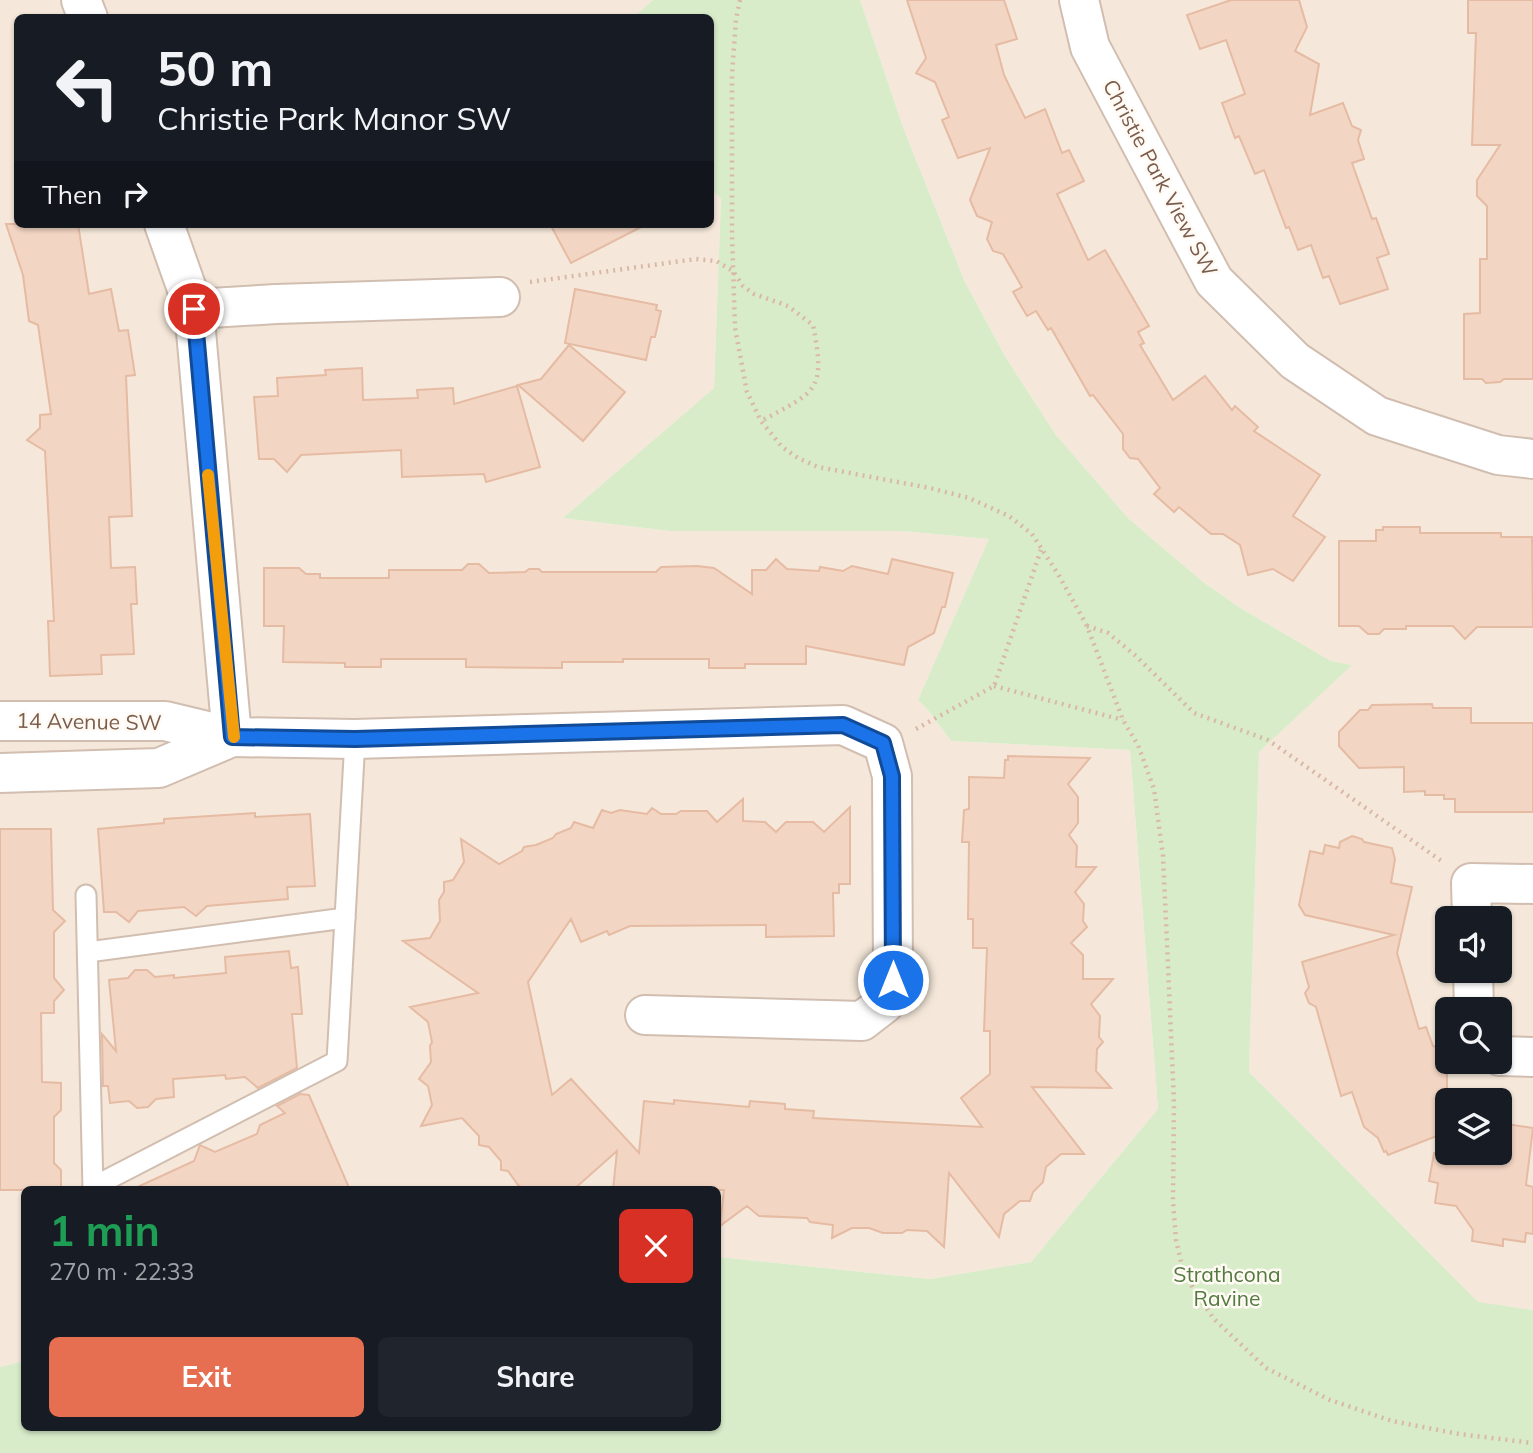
<!DOCTYPE html>
<meta charset="utf-8">
<style>
:root{--surface:#171b24;--page:#20242c;--text:#f1f3f6;--muted:#9ea1a6;--accent:#e76f51}
body{margin:0;font-family:Mulish,sans-serif;background:var(--page);color:var(--text);height:100vh;display:flex;flex-direction:column;font-size:26px;white-space:nowrap}
*{box-sizing:border-box;margin:0}
p{font-size:23px;color:var(--muted)}
.icon{flex:none;width:38px;height:38px;fill:none;stroke:currentColor;stroke-width:2;stroke-linecap:round;stroke-linejoin:round}
.map{position:relative;flex:1;overflow:hidden}
.drawer{position:absolute;left:21px;top:1186px;width:700px;height:245px;display:flex;flex-direction:column;background:var(--surface);border-radius:10px;box-shadow:0 2px 5px #0004}
.drawer>*{flex:none}
.hud{position:absolute;left:14px;top:14px;width:700px;height:214px;border-radius:10px;box-shadow:0 2px 5px #0004;background:#171b24;color:var(--text);overflow:hidden}
.buttons{position:absolute;left:1435px;top:906px;display:grid;gap:14px}
.buttons a{display:grid;place-items:center;width:77px;height:77px;border-radius:10px;background:var(--surface);box-shadow:0 2px 5px #0004;font-size:35px}
.pin{position:absolute;display:grid;place-items:center;width:60px;height:60px;color:#fff;margin:-30px;border:4px solid #fff;border-radius:50%;box-shadow:0 2px 7px #0007}
.me{position:absolute;width:77px;margin:-38px;rotate:0deg;stroke-linejoin:round;filter:drop-shadow(0 0 5px #0008)}
.turn{display:flex;align-items:center;gap:24px;height:147px;padding:0 28px;font-size:32px}
.turn .icon{width:91px;height:91px;stroke-width:2.5}
.turn b{display:block;font-size:49px;line-height:60px}
.then{display:flex;align-items:center;height:66px;padding:0 28px;background:#0003;gap:14px;font-size:26px}
.round{display:grid;place-items:center;flex:none;width:74px;height:74px;border-radius:10px;background:var(--page)}
.head{display:flex;align-items:center;justify-content:space-between;height:119px;padding:0 28px}
h1{font-size:42px;font-weight:700;line-height:52px;color:#1e9e55}
.button{display:flex;gap:14px;margin-top:auto;padding:14px 28px}
.button a{flex:1;height:80px;border-radius:10px;background:var(--accent);color:#fff;font-size:28px;font-weight:700;line-height:80px;text-align:center}
.button a+a{background:var(--page);color:var(--text)}
.map>svg:first-child{display:block}
.residential{fill:#f5e8da;fill-rule:evenodd}
.green{fill:#d8ecc9}
.building{fill:#f3d5c3;stroke:#e6bba3;stroke-width:2}
.lines{fill:none;stroke-linecap:round;stroke-linejoin:round}
.service-casing{stroke:#d1beb0;stroke-width:23}
.minor-casing{stroke:#d1beb0;stroke-width:42}
.path{stroke:#d9b8a5;stroke-width:4.5;stroke-dasharray:2 5;stroke-linecap:butt}
.service{stroke:#fff;stroke-width:19}
.minor{stroke:#fff;stroke-width:38}
.route-casing{stroke:#114b97;stroke-width:18}
.route{stroke:#1a73e8;stroke-width:12}
.slow{stroke:#f59e0b;stroke-width:12}
.labels{text-anchor:middle;stroke-width:5;stroke-linejoin:round;paint-order:stroke}
.street-label{font-size:21px;fill:#7a5c4d;stroke:#fffaf3}
.park-label{font-size:21px;fill:#537a41;stroke:#fffaf3}
</style>
<div class="map">
<svg width="1533" height="1453" viewBox="0 0 1533 1453">
<rect width="100%" height="100%" fill="#fdf6ec"/>
<g class="residential">
<path d="M0,0H653L634,18H18V224H710L711,189L721,199L714,388L563,518L669,531H902L990,539L918,700L928,710L951,741L1130,750L1158,1109L1031,1262L930,1279L718,1257V1190H24V1361L0,1367Z"/>
<path d="M860,0H1533V1310L1478,1303L1249,1072L1259,752L1351,665L1331,661L1242,609L1203,582L1129,519L1056,435L1006,358L965,282L904,130ZM1447,919H1500V971H1447ZM1447,1010H1500V1062H1447ZM1447,1101H1500V1153H1447Z"/>
</g>
<path class="green" d="M653,0H860L904,130L965,282L1006,358L1056,435L1129,519L1203,582L1242,609L1331,661L1352,665L1259,752L1249,1072L1478,1302L1533,1310V1453H0V1367L24,1361V1428H718V1257L930,1279L1031,1262L1158,1109L1130,750L951,741L928,710L918,700L989,539L902,531H669L563,518L714,388L721,199L711,189L710,18L634,17Z"/>
<g class="building">
<path d="M907,0H1004L1017,39L996,45L1004,75L1025,118L1045,109L1062,153L1069,150L1084,181L1057,194L1088,260L1105,250L1149,326L1138,332L1144,343L1140,345L1173,400L1205,376L1232,410L1235,406L1258,427L1254,431L1320,475L1293,516L1325,537L1293,581L1273,569L1248,575L1240,545L1223,534H1211L1179,507L1174,512L1154,494L1160,488L1138,459L1130,458L1123,449V434L1093,395L1090,396L1051,328L1048,330L1036,311L1027,316L1013,292L1022,287L1003,254L993,251L987,239L992,222L977,216L970,200L990,148L958,158L942,120L949,117L935,82L916,73L926,58Z"/>
<path d="M1231,0H1299L1307,27L1295,51L1319,64L1310,115L1343,103L1352,126L1361,130L1358,140L1364,159L1352,163L1372,219L1376,218L1389,254L1377,258L1388,289L1340,304L1329,276L1323,278L1311,245L1298,250L1289,227L1286,228L1264,170L1255,174L1239,136L1235,138L1222,103L1245,94L1226,40L1200,49L1187,15Z"/>
<path d="M1468,0H1533V379H1504L1500,382L1486,383L1482,379H1464V314L1480,313V259H1487V206L1477,196V180L1500,145H1472L1476,33H1468Z"/>
<path d="M6,224H78L89,294L111,289L119,331L128,330L135,375L126,376L132,516L109,517L111,568L135,567L137,604H131L134,654L101,655L102,674L50,676L48,621H54L45,451L27,440L40,428V415L51,414L38,325L29,321L23,275Z"/>
<path d="M550,224H647L571,263Z"/>
<path d="M575,289L657,305L656,310L661,311L655,337H651L646,360L565,343Z"/>
<path d="M569,345L625,392L583,441L518,385L541,379Z"/>
<path d="M362,368L363,400L418,398L417,390L453,388L454,404L517,386L540,467L486,482L484,474L402,477L401,450L301,455L287,472L274,459H259L254,397L278,396L277,378L326,375L325,370Z"/>
<path d="M1383,527H1420V533H1501V537H1532L1533,627H1477L1465,639L1453,626H1406V629H1384L1379,634H1368L1359,626H1339V541H1376V530H1383Z"/>
<path d="M776,559L787,569L819,571L820,567L843,571L852,566L888,574L892,559L953,573L945,607H942L934,633L908,647L904,665L806,646V664H745V668H709V659H623V662H562V668L466,667V659H381V667H345V663L283,662L284,626H264V568H299L306,574H320V578H389V570H462L468,564H479L489,573L525,572L529,569H539L542,572H656L661,567L697,566L714,568L752,594V570H766Z"/>
<path d="M1432,704L1433,708H1471V723H1533V812H1455V799H1444V795H1425V791L1404,792V767L1359,768L1339,746V732L1360,710H1368L1372,705Z"/>
<path d="M1008,756L1090,758L1068,784L1078,797V823L1069,835L1077,846L1076,867H1096L1075,892L1084,904L1083,921L1087,927L1071,943L1083,955V979H1113L1091,1004L1100,1016L1099,1037L1103,1042L1097,1049L1096,1071L1111,1088L1032,1087L1084,1154H1061L1046,1167L1043,1182L1033,1192L1030,1201H1020L1004,1214L999,1237L949,1173L944,1247L927,1231L907,1230L902,1233H883L869,1228H852L832,1238L833,1225L810,1222L807,1218L759,1216L747,1206L720,1226L724,1190H613L617,1151L573,1190H526L518,1185L508,1171L501,1170V1161L489,1147L479,1145V1136L462,1118L421,1126L432,1105L428,1086L419,1079L431,1062L430,1046L432,1042L428,1022L410,1007L478,993L403,941L430,938L440,921L439,900L444,892V882L453,880L464,862L461,839L499,864L522,851L524,847L536,845L553,838L556,834L571,828L574,822L593,828L602,810L611,813L620,810L647,814L652,808L661,814H676L681,811H707L717,822L743,799V821L765,822L776,832L786,822H813L824,832L850,807V884H839V893H833L834,936L766,937V925L630,926L609,935L607,931L581,942L571,919L528,982L552,1095L571,1079L639,1153L644,1101L674,1104V1100L749,1107L750,1101L785,1104V1109L814,1111L813,1118L982,1127L961,1098L990,1074V1031H984L987,948H973V919H968L969,842H962L964,810L969,809V777L1004,778L1005,760H1008Z"/>
<path d="M255,813V817L310,814L315,886L287,887L288,899L207,906L196,916L184,907L138,911L129,922L116,912H104L98,829L164,823V819Z"/>
<path d="M0,829H51L53,910L65,921L54,932V978L64,990L54,1001V1013H41L42,1082L61,1083V1110L54,1117V1163L61,1170V1190H0Z"/>
<path d="M1352,836L1362,839L1364,842L1392,848L1395,859L1391,883L1412,887L1397,953L1419,1029L1426,1027L1433,1046L1447,1048V1132L1388,1155L1386,1151L1384,1152L1378,1138L1364,1127L1352,1092L1341,1096L1316,1007L1309,1003L1305,993L1309,987L1302,962L1394,935L1305,915L1299,905L1310,851L1323,854L1325,845L1339,848L1340,842Z"/>
<path d="M289,951L291,968L298,967L302,1014H292L297,1068L258,1088L245,1077L226,1079L225,1075L173,1079L174,1097L156,1099L148,1107L137,1108L129,1101L110,1103L108,1086H103L102,1034L116,1051L109,980L128,978L135,970H147L155,977L174,975V978L226,973L225,957Z"/>
<path d="M300,1094L309,1095L350,1190H131L194,1161L200,1145L215,1152L257,1134L260,1125L285,1113L277,1106Z"/>
<path d="M1500,1123L1533,1128L1526,1185L1533,1187V1234L1526,1233L1525,1242L1503,1239V1246L1472,1241L1473,1230L1456,1206L1435,1203L1438,1183L1429,1181L1434,1153H1500Z"/>
</g>
<g class="lines">
<defs>
<g id="service">
<path d="M86,895L93,1190"/>
<path d="M88,952L345,918"/>
<path d="M93,1187L337,1061L355,739"/>
</g>
<g id="minor">
<path d="M81,0L88,18"/>
<path d="M1079,0L1090,47L1214,281L1295,361L1377,416L1498,455L1533,459"/>
<path d="M164,224L194,309L232,737"/>
<path d="M194,309L276,304L500,297"/>
<path d="M0,721H165L232,737L355,739L843,725L883,743L892,776L893,980L884,1004L862,1021L645,1015"/>
<path d="M0,773L159,768L232,737"/>
<path d="M1472,919L1471,883L1533,884"/>
<path d="M1473,971L1474,1010"/>
<path d="M1500,1056L1533,1057"/>
</g>
</defs>
<use href="#service" class="service-casing"/>
<use href="#minor" class="minor-casing"/>
<g class="path">
<path d="M740,0L736,19L732,75V235L735,328L747,392L761,421L782,447L798,458L818,467L930,488L969,498L1009,516L1032,534L1058,574L1087,626L1123,720L1138,745L1154,789L1163,856L1167,943L1174,1103L1173,1201L1176,1240L1182,1266L1194,1290L1214,1319L1266,1368L1330,1400L1392,1421L1459,1434L1533,1443"/>
<path d="M530,282L696,259L716,261L733,271L743,286L754,294L788,306L813,325C826,391 817,391 761,421"/>
<path d="M1087,626L1108,633L1136,656L1194,713L1268,740L1443,862"/>
<path d="M994,686L1123,720"/>
<path d="M916,729L994,686L1041,550"/>
</g>
<use href="#service" class="service"/>
<use href="#minor" class="minor"/>
</g>
<g class="lines">
<defs>
<path id="route" d="M194,309L232,737L355,739L843,725L883,743L892,776L893,980"/>
</defs>
<use href="#route" class="route-casing"/>
<use href="#route" class="route"/>
<path class="slow" d="M208,475L234,737"/>
</g>
<g class="labels">
<g class="street-label">
<text transform="translate(1160 178) rotate(62)" y="7">Christie Park View SW</text>
<text transform="translate(89 722) rotate(1)" y="7">14 Avenue SW</text>
</g>
<g class="park-label">
<text x="1227" y="1282">Strathcona<tspan x="1227" dy="24">Ravine</tspan></text>
</g>
</g>
</svg>
<div class="buttons">
<a><svg class="icon" aria-label="sound" viewBox="0 0 24 24"><path d="M4 9h4l5-4v14l-5-4H4zM17 9q2 3 0 6"/></svg></a>
<a><svg class="icon" aria-label="search" viewBox="0 0 24 24"><circle cx="10" cy="10" r="6"/><path d="M15 15l6 6"/></svg></a>
<a><svg class="icon" aria-label="layers" viewBox="0 0 24 24"><path d="M12 4l9 5-9 5-9-5zM3 14l9 5 9-5"/></svg></a>
</div>
<div class="pin" style="left:194px;top:309px;background:#d93025"><svg class="icon" aria-label="arrive" viewBox="0 0 24 24"><path d="M6 21V4h12l-3 4 3 4H6"/></svg></div>
<svg class="me" style="left:893px;top:980px" viewBox="-20 -20 40 40"><circle r="17" fill="#1a73e8" stroke="#fff" stroke-width="3"/><path d="M0-11L8 9 0 5-8 9z" fill="#fff"/></svg>
<div class="hud">
<div class="turn"><svg class="icon" aria-label="left" viewBox="0 0 24 24"><path d="M17 20v-9H6M10 6l-5 5 5 5"/></svg><div><b>50 m</b>Christie Park Manor SW</div></div>
<div class="then">Then<svg class="icon" aria-label="right" viewBox="0 0 24 24"><path d="M7 20v-9h11M14 6l5 5-5 5"/></svg></div>
</div>
<section class="drawer">
<div class="head"><div><h1>1 min</h1><p>270 m · 22:33</p></div><a class="round" style="background:#d93025;color:#fff"><svg class="icon" aria-label="close" viewBox="0 0 24 24"><path d="M6 6l12 12M18 6L6 18"/></svg></a></div>
<div class="button"><a>Exit</a><a>Share</a></div>
</section>
</div>
